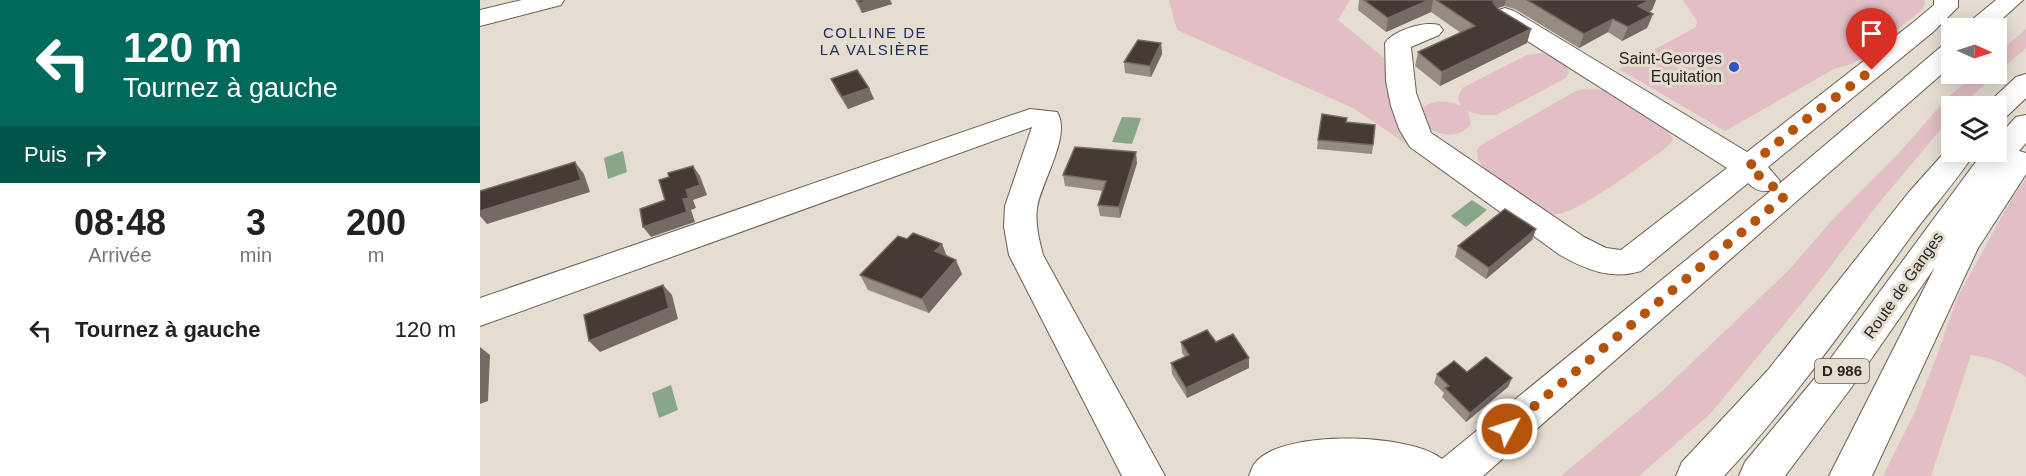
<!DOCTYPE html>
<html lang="fr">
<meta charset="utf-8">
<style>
:root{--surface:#fff;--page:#f2f2f2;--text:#202124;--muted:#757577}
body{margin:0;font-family:Arial,sans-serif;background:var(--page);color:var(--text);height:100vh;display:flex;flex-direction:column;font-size:22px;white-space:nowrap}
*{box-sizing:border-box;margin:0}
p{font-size:20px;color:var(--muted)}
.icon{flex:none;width:33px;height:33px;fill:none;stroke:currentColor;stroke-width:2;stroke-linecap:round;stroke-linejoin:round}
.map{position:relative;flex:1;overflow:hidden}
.drawer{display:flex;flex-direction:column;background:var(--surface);width:480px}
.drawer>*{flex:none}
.hud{background:#00695c;color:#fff;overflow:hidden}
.needle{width:39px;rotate:93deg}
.controls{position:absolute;left:1461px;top:18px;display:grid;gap:12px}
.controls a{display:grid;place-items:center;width:66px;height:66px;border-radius:0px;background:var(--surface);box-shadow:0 3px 15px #0003;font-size:30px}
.pin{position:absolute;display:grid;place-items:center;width:51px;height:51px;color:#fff;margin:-62px -26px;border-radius:50% 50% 50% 0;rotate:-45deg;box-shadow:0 0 6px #0007}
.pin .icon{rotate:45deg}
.me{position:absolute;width:66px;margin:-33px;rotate:50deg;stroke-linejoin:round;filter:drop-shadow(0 0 4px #0008)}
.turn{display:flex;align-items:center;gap:21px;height:126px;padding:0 24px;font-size:27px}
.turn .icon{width:78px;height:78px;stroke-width:2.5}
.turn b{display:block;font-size:42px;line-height:51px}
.then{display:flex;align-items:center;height:57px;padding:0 24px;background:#0003;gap:12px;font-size:22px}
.eta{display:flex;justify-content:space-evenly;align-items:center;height:102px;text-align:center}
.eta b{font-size:36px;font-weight:600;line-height:42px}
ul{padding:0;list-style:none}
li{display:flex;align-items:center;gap:18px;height:90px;padding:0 24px}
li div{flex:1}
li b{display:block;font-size:22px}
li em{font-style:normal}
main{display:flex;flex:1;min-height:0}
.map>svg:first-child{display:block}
.green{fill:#e2bfc4}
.water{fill:#88a68a}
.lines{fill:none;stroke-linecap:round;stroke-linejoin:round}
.minor-casing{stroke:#675f55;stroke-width:2}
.major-casing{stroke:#675f55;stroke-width:2}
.minor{fill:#fff;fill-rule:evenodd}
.major{fill:#fff;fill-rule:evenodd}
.wall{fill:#968c82}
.shaded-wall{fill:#766b64}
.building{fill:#463a35;stroke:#766b64;stroke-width:1.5}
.route{stroke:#b45309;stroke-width:10;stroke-dasharray:0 18}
.poi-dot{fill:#3253c4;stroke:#e5ddd0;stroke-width:2}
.labels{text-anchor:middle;stroke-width:6;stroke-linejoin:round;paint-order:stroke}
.far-neighbourhood-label{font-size:15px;letter-spacing:1.5px;fill:#1c2e65;stroke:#e5ddd0}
.shield{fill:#e5ddd0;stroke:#615c55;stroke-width:1.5}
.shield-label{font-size:15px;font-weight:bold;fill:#282520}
.poi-label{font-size:16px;fill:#282520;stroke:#e5ddd0;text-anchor:end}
.street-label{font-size:16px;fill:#282520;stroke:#e5ddd0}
</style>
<main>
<section class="drawer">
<div class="hud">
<div class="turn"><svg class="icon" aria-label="left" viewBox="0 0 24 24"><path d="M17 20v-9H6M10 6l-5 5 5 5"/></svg><div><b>120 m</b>Tournez à gauche</div></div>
<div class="then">Puis<svg class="icon" aria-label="right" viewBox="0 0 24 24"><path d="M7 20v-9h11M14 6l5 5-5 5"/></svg></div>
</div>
<div class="eta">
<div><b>08:48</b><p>Arrivée</p></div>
<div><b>3</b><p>min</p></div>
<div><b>200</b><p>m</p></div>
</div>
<ul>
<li><svg class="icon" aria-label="left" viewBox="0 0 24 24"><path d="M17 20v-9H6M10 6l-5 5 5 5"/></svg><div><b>Tournez à gauche</b></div><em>120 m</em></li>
</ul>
</section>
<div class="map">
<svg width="1546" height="476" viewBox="0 0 1546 476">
<rect width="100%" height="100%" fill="#e5ddd0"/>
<g class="green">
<path d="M689,0H870L858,20L909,62L913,101L928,145L873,108L697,30Z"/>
<path d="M1203,0H1444L1445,2L1443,9L1382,58L1372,64L1354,69L1245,131L1139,69L1216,27L1217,21Z"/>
<path d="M1546,29V48L1517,73V54Z"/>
<path d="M1062,53L1085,63L1089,72L1086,78L1016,115H1001L988,111L991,124C980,139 960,136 946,127L940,110C952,99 967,100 981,106L978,98L982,88L1047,55Z"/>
<path d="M1495,74H1516L1481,106H1472L1471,117L1398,204L1327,297L1230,414L1159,476H1081L1182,391L1308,271L1353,219L1419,153L1465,100Z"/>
<path d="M1105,89C1114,88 1124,89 1133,93C1148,100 1189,124 1193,140L1186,148C1165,162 1095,216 1075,214C1057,213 1016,179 1002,166L998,160L997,150L1001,145L1096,91Z"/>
<path d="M1546,179V377C1529,365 1511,357 1491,355L1451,476H1403L1434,414L1456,358L1477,298L1532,198Z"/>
</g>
<g class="water">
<path d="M642,117L661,118L652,144L632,142Z"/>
<path d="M143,151L147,172L128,179L124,158Z"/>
<path d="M992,200L1007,210L986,227L971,216Z"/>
<path d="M191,385L198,410L179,418L172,393Z"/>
</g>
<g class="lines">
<defs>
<g id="minor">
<path d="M42,0H84L81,5L0,26V10Z"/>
<path d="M1454,0H1478V7L1453,32L1288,167L1300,181L1299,184L1463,45L1472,43V65L1003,476H769C771,472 772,466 775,463C801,429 931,433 962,459L1292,190C1282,193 1275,190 1268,183L1161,271C1132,280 1106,270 1080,255L930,147L919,129L911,106L906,81L905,43C914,30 944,21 959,25L963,30L959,35L931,47L936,93L951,133L1104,237L1126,248L1141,250L1247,168L1016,21L1012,16L1016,11L1025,8L1034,11L1267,152L1435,21L1454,5Z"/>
<path d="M1516,0H1543L1512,28H1485L1488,23Z"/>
<path d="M550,109L577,112C592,135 561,182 557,208C555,224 559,239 563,255L685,476H642L529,255L524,227L525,206L552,127L0,326V298Z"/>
</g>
<g id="major">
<path d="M1546,74V98L1526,117L1516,120V106H1505L1506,105L1536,77Z"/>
<path d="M1546,115V143L1539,151L1546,153V174L1498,248L1392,476H1349L1455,267L1371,388L1305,476H1259L1265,462L1345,366L1495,163L1505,152H1516V139L1536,117Z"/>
<path d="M1472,144V152H1495C1477,181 1449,211 1429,239C1370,320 1313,402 1244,476H1196L1202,462L1288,370L1429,192Z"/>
</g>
</defs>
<use href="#minor" class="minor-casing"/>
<use href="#major" class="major-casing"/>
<use href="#minor" class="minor"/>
<use href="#major" class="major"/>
</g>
<g class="wall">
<path d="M375,0H410L412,4L382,13Z"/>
<path d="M879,0H1176L1172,10L1168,12L1173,14L1167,28L1142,41L1128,32L1099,48L1035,9L1024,6L1017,8L1051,29L1047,43L960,86L935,66L938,52L981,33L951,12L906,32L878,10Z"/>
<path d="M681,43L682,54L671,77L645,73L644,62Z"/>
<path d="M351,79L389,88L394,99L368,109L356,90Z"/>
<path d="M866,122L893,145L892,154L837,149L838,140Z"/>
<path d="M657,163L640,218L620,216L618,205L623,191L585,186L583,175Z"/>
<path d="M1056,229L1052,240L1006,279L975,257L978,246Z"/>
<path d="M466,256L482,274L449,313L388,290L380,275Z"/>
<path d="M701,342H736L769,368L707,398L692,374L691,363L705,357L702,353Z"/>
<path d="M987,372L1032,378L1028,387L986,422L962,397L964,393L954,383L957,374Z"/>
</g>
<g class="shaded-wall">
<path d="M390,0H410L412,4L382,13L379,3Z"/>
<path d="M949,0H953L951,12L906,32L908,18Z"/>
<path d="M1015,0H1026L1024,6L1015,9L1013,2Z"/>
<path d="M1170,0H1176L1172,10L1152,20L1158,6Z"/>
<path d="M1173,14L1167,28L1142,41L1148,27Z"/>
<path d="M1133,19L1128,32L1099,48L1104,34Z"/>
<path d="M1051,29L1047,43L960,86L962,72Z"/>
<path d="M681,43L682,54L671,77L670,66Z"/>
<path d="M389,88L394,99L368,109L362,97Z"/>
<path d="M656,152L657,163L640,218L639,207Z"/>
<path d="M95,162L104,174L110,192L7,224L0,216V211Z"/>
<path d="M213,166L220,176L227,195L213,200L216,208L211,210L215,222L171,237L163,227L203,199Z"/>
<path d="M1056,229L1052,240L1006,279L1009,268Z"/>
<path d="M462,244L468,259L455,251Z"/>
<path d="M476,260L482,274L449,313L442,299Z"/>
<path d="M183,285L192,295L198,319L120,352L109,341Z"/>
<path d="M0,347L10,355L8,401L0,404Z"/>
<path d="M769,358V368L707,398L706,388Z"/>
<path d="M1032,378L1028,387L986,422L990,413Z"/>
</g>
<g class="building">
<path d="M377,0H390L379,3Z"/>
<path d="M884,0H949L908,18Z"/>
<path d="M956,0H1015L1013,2L1018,9L1051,29L962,72L938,52L995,26Z"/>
<path d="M1047,0H1170L1158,6L1173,14L1148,27L1133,19L1104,34Z"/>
<path d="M658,40L681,43L670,66L644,62Z"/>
<path d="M377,70L389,88L362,97L351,79Z"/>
<path d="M842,114L867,118L866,122L895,125L893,145L838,140Z"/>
<path d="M595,147L656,152L639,207L618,205L626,181L583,175Z"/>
<path d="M95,162L101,180L0,211V191Z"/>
<path d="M213,166L220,185L206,190L209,198L203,199L207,212L163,227L160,209L185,200L179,180L189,177L188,173Z"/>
<path d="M1025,209L1056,229L1009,268L978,246Z"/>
<path d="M433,233L462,244L455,251L476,260L442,299L380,275L418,236L427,239Z"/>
<path d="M183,285L189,308L109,341L104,315Z"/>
<path d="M727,330L736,342L753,334L769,358L706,388L691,363L709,355L701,342Z"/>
<path d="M1006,357L1032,378L990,413L965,388L969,386L957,374L974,361L987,372Z"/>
</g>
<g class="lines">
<path class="route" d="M1027,429L1305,196L1268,167L1324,121L1392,70"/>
</g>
<circle class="poi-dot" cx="1254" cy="67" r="6"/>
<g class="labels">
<g class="far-neighbourhood-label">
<text x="395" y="38">COLLINE DE<tspan x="395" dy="17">LA VALSIÈRE</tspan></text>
</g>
<rect class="shield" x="1335" y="359" width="54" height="24" rx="4.5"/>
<g class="shield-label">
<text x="1362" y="376">D 986</text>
</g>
<g class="poi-label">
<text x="1242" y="64">Saint-Georges<tspan x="1242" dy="18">Equitation</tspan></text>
</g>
<g class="street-label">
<text transform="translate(1423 285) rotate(-55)" y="6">Route de Ganges</text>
</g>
</g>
</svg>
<div class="controls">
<a><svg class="needle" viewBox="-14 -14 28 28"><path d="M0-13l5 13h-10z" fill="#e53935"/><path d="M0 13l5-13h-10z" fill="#757577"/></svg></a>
<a><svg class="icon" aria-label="layers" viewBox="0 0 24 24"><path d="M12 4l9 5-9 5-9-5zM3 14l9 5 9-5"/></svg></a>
</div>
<div class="pin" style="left:1392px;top:70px;background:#d93025"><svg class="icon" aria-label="arrive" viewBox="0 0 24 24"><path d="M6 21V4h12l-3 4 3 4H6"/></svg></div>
<svg class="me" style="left:1027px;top:429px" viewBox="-20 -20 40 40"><circle r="17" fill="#b45309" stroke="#fff" stroke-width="3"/><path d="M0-11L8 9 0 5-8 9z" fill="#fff"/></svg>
</div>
</main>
